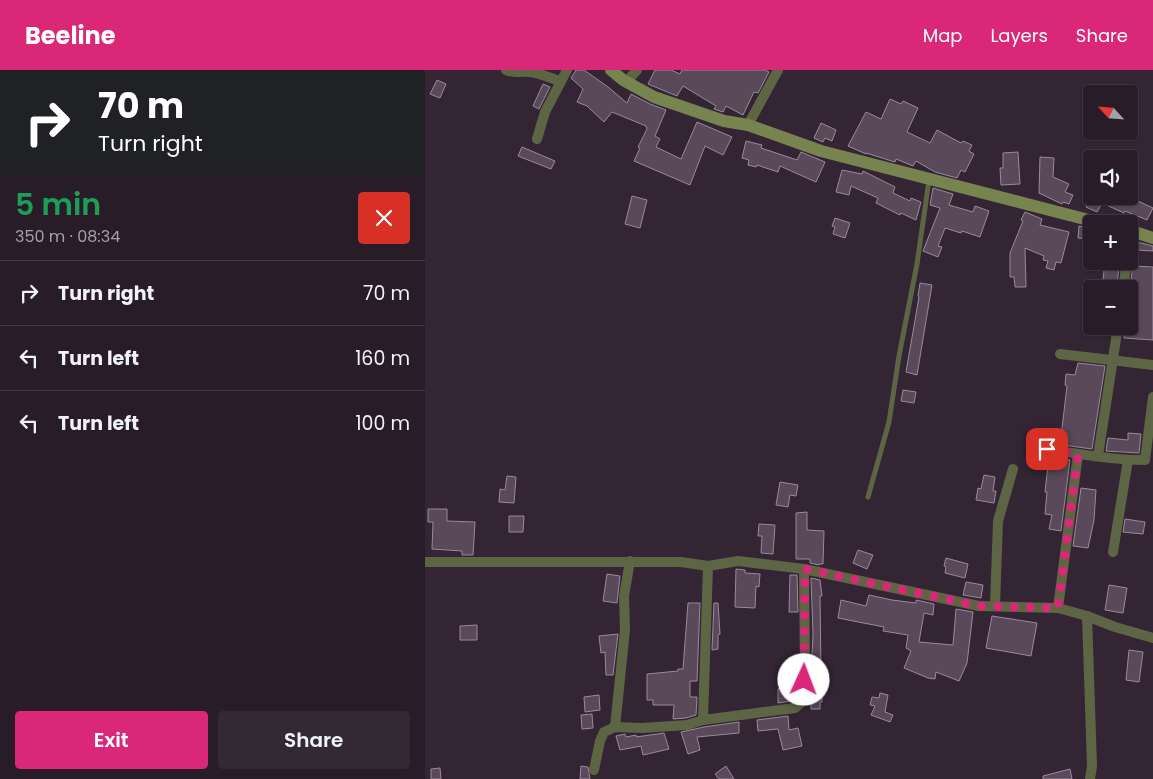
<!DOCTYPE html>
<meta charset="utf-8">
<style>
:root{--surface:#271c28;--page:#332934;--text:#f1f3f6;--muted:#a4a1a8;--line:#433a45;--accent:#db2777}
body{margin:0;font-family:Poppins,sans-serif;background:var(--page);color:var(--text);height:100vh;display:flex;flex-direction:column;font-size:19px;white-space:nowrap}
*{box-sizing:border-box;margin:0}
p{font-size:16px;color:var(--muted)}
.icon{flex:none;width:28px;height:28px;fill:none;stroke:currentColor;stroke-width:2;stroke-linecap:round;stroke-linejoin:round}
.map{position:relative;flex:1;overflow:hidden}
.drawer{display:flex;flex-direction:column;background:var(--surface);width:425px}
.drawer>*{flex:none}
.top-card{background:#202124;color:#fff;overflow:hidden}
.needle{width:32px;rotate:296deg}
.controls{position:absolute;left:658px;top:15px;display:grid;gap:10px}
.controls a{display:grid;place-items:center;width:55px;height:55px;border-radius:5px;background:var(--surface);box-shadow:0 1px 4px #0004,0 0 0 1px var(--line);font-size:25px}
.pin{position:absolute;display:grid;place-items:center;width:42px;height:42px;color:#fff;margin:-21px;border-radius:10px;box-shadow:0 2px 8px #0006}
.me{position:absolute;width:55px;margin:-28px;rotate:2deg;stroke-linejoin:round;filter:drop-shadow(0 0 4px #0008)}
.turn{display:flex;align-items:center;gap:18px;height:105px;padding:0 15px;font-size:22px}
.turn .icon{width:65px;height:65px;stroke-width:2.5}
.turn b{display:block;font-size:35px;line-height:42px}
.round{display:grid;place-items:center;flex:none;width:52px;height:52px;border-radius:5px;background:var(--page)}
.overview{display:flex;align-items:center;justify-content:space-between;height:85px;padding:0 15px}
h1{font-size:30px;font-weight:600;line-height:38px;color:#1e9e55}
.primary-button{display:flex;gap:10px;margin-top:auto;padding:10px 15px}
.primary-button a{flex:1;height:58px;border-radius:5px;background:var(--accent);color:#fff;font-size:20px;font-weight:600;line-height:58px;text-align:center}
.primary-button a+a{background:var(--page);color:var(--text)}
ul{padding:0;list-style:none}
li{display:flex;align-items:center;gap:15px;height:65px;padding:0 15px;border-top:1px solid var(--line)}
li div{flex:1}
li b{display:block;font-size:19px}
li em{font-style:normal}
header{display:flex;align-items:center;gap:30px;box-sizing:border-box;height:70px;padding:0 25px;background:var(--accent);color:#fff}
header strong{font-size:24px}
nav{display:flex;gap:28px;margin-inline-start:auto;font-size:18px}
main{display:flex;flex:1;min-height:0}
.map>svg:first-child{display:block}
.building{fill:#59495a;stroke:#9b899c}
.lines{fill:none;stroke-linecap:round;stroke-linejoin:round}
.lane{stroke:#5d6544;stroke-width:5}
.street{stroke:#5d6544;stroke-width:10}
.secondary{stroke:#788450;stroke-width:12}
.route{stroke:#db2777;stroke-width:9;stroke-dasharray:0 16.2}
</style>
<header>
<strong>Beeline</strong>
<nav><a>Map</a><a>Layers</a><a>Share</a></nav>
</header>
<main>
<section class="drawer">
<div class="top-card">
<div class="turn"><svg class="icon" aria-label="right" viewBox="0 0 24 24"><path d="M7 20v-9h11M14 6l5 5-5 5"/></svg><div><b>70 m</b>Turn right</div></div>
</div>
<div class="overview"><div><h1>5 min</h1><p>350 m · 08:34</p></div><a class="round" style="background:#d93025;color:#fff"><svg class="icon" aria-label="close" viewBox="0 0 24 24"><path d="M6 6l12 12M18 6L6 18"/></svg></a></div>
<ul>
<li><svg class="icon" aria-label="right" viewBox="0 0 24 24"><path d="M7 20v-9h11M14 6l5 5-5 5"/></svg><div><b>Turn right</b></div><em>70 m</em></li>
<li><svg class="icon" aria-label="left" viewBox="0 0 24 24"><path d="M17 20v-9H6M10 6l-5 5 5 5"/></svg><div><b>Turn left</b></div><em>160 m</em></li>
<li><svg class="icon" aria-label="left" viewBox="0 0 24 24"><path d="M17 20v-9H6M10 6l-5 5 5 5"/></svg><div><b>Turn left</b></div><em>100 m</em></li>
</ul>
<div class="primary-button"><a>Exit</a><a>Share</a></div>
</section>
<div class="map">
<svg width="728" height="709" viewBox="0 0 728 709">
<rect width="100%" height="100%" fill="#342535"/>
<g class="building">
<path d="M151,0H159L183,17L202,33L206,24L225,34L241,40L230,66L235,69L231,77L256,89L272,52L307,67L298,85L280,76L265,115L209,91L215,78L213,77L222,59L221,56L187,42L179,52L162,36L152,32L158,19L146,8Z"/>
<path d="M230,0H246L255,4L257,0H340L344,2L333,23L329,22L318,45L301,36L298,42L289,39L291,36L258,16L252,26L223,14Z"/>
<path d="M12,10L21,14L15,28L5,24Z"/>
<path d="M118,14L125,17L114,39L108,36Z"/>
<path d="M465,29L476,34L478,31L493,38L482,62L505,73L512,60L536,73L538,71L547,75L544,81L549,84L540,102L536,100L532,108L510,102L491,91L488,96L471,89L470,92L441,83V84L423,76L441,42L456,49Z"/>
<path d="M396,53L411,60L407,71L400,68L398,72L389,68Z"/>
<path d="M321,71L337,75L336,78L372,90L376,82L400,92L391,112L355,96L353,102L332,95L331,97L323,95L324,90L317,88Z"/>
<path d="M97,77L130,91L126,99L93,86Z"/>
<path d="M593,82L595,114L576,115L575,98H578V83Z"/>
<path d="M615,87L629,88L628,107L644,114L640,122L648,125L644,134L638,132L637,134L614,123Z"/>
<path d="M417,100L437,104L438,101L470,117L468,123L485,131L486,128L496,132L491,150L476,143L475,145L451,133L453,128L426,116L424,125L411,122Z"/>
<path d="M508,118L528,124L524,135L548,142L550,136L564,141L555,167L537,161L536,163L520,158L513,176L517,177L513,187L498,181L515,138L505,135Z"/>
<path d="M207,126L222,130L215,158L200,154Z"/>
<path d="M660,126H702L728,138L722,150L700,141L699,143L677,133L672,142L661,137L665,129Z"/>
<path d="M600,142L617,149L615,155L644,162L636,193L631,192L629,200L621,198L623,191L618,190L619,186L600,178L601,217H590L589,207H585V183L598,151L596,150Z"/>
<path d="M410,148L425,153L420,168L408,164L410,157L407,156Z"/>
<path d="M654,156L662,158V169L653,168Z"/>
<path d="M712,172L728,176V181L712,180Z"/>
<path d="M680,191H695L691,219H677Z"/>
<path d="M708,196L728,197V270L699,268L700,256H704V223Z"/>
<path d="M495,213L507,215L492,305L481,302L494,227L493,226Z"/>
<path d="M653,293L680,296L667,379L638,375L639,367H636L642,316L640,315L641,304L650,305Z"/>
<path d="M478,320L491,322L489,333L476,331Z"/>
<path d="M703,363L716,364L714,383L681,381L683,368L703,370Z"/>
<path d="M624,386L645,390L636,461L624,459L627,445L620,444L622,422H620Z"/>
<path d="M559,405L570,407L568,421H571L569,433L551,430L553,418L556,419Z"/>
<path d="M82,406L91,407L89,433L74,432L75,419L80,420Z"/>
<path d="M355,412L373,415L371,426L365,425L363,437L351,435Z"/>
<path d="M656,418L671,420L669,450L663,478L648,476Z"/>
<path d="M3,439H22V451L50,452L48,485H37V481L7,479L8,452H3Z"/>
<path d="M382,442V460L399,461L398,494H394V495L385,493V489H371V443Z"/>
<path d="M84,446H99L98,462H84Z"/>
<path d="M700,449L720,452L718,464L698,462Z"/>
<path d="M334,454L350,455L348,484L336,483L337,466H333Z"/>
<path d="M433,480L448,485L442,499L428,493Z"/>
<path d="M521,488L543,494L540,508L520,503L521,497L519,496Z"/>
<path d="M311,499L320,500V503L335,504L334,517L331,516L330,538L310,537Z"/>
<path d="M182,504L195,506L192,533L178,531Z"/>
<path d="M365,505H372L373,542H364Z"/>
<path d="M386,508L395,510L397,526H395L396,604H386L388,565Z"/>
<path d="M541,512L558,515L556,528L538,525Z"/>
<path d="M684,515L702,518L698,543L680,540Z"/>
<path d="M444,525L467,530L491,533V530L509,534L508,545L499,543L494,572L528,575L531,539L548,542L542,593L534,611L511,602L510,609L503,608L479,598L486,581L481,578L483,565L458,561L459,557L413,548L416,530L441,536Z"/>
<path d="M263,533H275L272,611H265V627H272L271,645L261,648L248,649L249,635H228V630H222V604L253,601V599H258Z"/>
<path d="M289,533H293L295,564L293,565V579L287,580Z"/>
<path d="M567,546L612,553L606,586L561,578Z"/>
<path d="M52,555V570H35V556Z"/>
<path d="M193,564L188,605H181L180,582L176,583L174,566Z"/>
<path d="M704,580L718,582L714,612L701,610Z"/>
<path d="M362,601L373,602L370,629L367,631L353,633V619H361Z"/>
<path d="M385,621H397V632H395V639H386V632H384Z"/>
<path d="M455,623L463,625L460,642L468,645L465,652L446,645L450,636L445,635L447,627L454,628Z"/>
<path d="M174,625L175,640L160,642L159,627Z"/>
<path d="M167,644L168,658L157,659L156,645Z"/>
<path d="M363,646L364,660L373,658L377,676L358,680L353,659L333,661L332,650Z"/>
<path d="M314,652V663L272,667L275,680L263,684L256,662L279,657Z"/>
<path d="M239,663L244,679L218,685L216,676L195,680L191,666L200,664L201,667L211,665V667Z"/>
<path d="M156,696L163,697L165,709H155Z"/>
<path d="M301,696L309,709H294L290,704Z"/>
<path d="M15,698L16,709H6V699Z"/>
<path d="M645,699L647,709H618V706Z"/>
</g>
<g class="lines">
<path class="lane" d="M443,427L464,352L474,286L492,194L504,110"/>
<g class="street">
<path d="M81,0C89,4 96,1 104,2C115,3 125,8 135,11"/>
<path d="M201,12L212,0"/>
<path d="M323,55L353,0"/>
<path d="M112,69L120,42L142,0"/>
<path d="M704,181L707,161"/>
<path d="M698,219L702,191"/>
<path d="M635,284L728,295"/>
<path d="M622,379C654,384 687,390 720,390L728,327"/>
<path d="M673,386L693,256"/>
<path d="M688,482L703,390"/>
<path d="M0,492H256L283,496L313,491L379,499L554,536L633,538L662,546L690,557L728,568"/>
<path d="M570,535L573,451L588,399"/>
<path d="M633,538L653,384"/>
<path d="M662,546L667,696L665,709"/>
<path d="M278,650L283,496"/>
<path d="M190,657L200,560L199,526L205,491"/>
<path d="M169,700L175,671L179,662L190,657L217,658L262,655L278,650L370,638L377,632L380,599L379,499"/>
</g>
<g class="secondary">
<path d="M186,0L198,10L229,27L299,51L323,55L396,81L679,154"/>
<path d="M704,160L728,168"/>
</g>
</g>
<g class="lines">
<path class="route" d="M379,610L380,499L554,536L633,538L653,384L622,379"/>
</g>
</svg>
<div class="controls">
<a><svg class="needle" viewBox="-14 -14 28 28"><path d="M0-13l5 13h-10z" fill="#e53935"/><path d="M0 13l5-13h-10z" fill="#a4a1a8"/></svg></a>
<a><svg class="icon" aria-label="sound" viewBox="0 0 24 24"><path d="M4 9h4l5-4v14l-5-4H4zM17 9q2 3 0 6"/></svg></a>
<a>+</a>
<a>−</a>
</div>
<div class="pin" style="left:622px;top:379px;background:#d93025"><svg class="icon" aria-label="arrive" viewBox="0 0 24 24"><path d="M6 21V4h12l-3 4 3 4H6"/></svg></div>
<svg class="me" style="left:379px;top:610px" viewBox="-20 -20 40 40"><circle r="19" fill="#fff"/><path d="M0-13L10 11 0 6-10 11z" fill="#db2777"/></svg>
</div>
</main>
